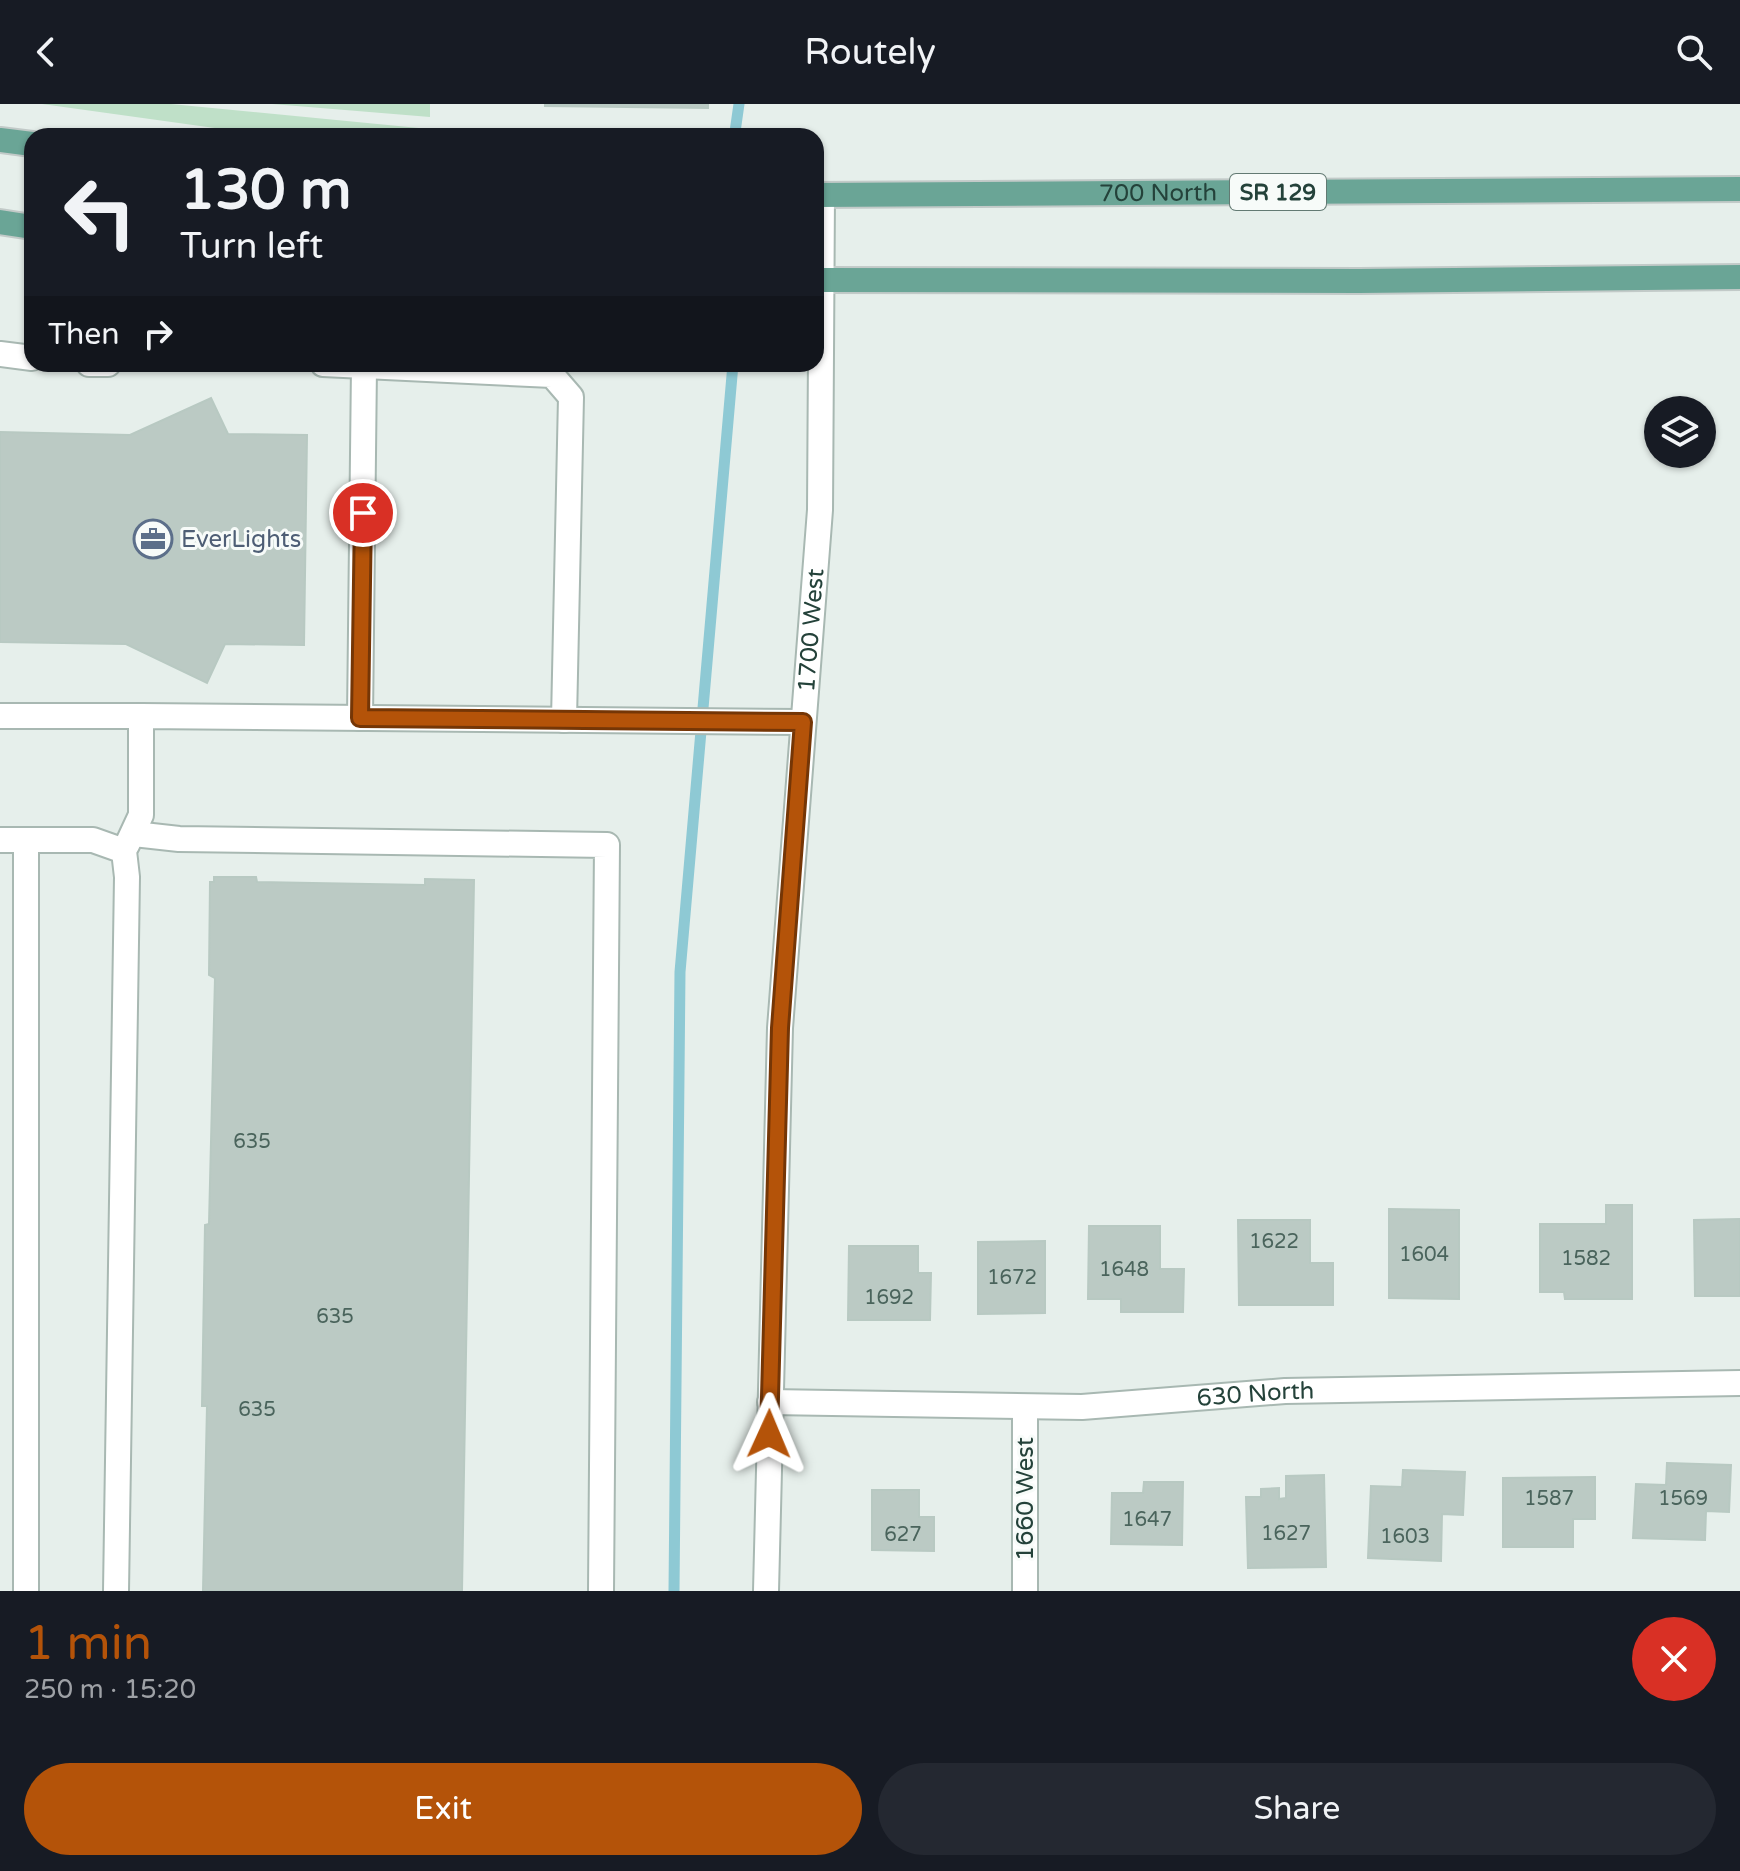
<!DOCTYPE html>
<meta charset="utf-8">
<style>
:root{--surface:#171b24;--page:#242831;--text:#f1f3f6;--muted:#9ea1a6;--accent:#b45309}
body{margin:0;font-family:"Varela Round",sans-serif;background:var(--page);color:var(--text);height:100vh;display:flex;flex-direction:column;font-size:30px;white-space:nowrap}
*{box-sizing:border-box;margin:0}
p{font-size:26px;color:var(--muted)}
.icon{flex:none;width:44px;height:44px;fill:none;stroke:currentColor;stroke-width:2;stroke-linecap:round;stroke-linejoin:round}
.map{position:relative;height:1487px;overflow:hidden}
.details{display:flex;flex-direction:column;background:var(--surface);flex:1}
.details>*{flex:none}
.top-card{position:absolute;left:24px;top:24px;width:800px;height:244px;border-radius:24px;box-shadow:0 2px 6px #0004;background:#171b24;color:var(--text);overflow:hidden}
.fabs{position:absolute;left:1644px;top:292px;display:grid;gap:16px}
.fabs a{display:grid;place-items:center;width:72px;height:72px;border-radius:50%;background:var(--surface);box-shadow:0 2px 6px #0004;font-size:40px}
.pin{position:absolute;display:grid;place-items:center;width:68px;height:68px;color:#fff;margin:-34px;border:4px solid #fff;border-radius:50%;box-shadow:0 2px 8px #0007}
.me{position:absolute;width:88px;margin:-44px;rotate:1deg;stroke-linejoin:round;filter:drop-shadow(0 0 6px #0008)}
.turn{display:flex;align-items:center;gap:28px;height:168px;padding:0 24px;font-size:36px}
.turn .icon{width:104px;height:104px;stroke-width:2.5}
.turn b{display:block;font-size:56px;line-height:68px}
.then{display:flex;align-items:center;height:76px;padding:0 24px;background:#0003;gap:16px;font-size:30px}
.round{display:grid;place-items:center;flex:none;width:84px;height:84px;border-radius:42px;background:var(--page)}
.overview{display:flex;align-items:center;justify-content:space-between;height:136px;padding:0 24px}
h1{font-size:48px;font-weight:600;line-height:60px;color:var(--accent)}
.cta{display:flex;gap:16px;margin-top:auto;padding:16px 24px}
.cta a{flex:1;height:92px;border-radius:48px;background:var(--accent);color:#fff;font-size:32px;font-weight:600;line-height:92px;text-align:center}
.cta a+a{background:var(--page);color:var(--text)}
header{display:flex;justify-content:space-between;align-items:center;height:104px;padding:0 24px;background:var(--surface);font-size:36px;font-weight:600}
.map>svg:first-child{display:block}
.green{fill:#bfe0c8}
.lines{fill:none;stroke-linecap:round;stroke-linejoin:round}
.stream{stroke:#8ec9d4;stroke-width:11}
.building{fill:#bbcac4;stroke:#b8c9c2;stroke-width:2}
.minor-casing{stroke:#a8b8b2;stroke-width:28}
.major-casing{stroke:#c2cac8;stroke-width:28}
.minor{stroke:#fff;stroke-width:24}
.major{stroke:#6aa596;stroke-width:24}
.route-casing{stroke:#753606;stroke-width:20}
.route{stroke:#b45309;stroke-width:14}
.labels{text-anchor:middle;stroke-width:6;stroke-linejoin:round;paint-order:stroke}
.number-label{font-size:20px;fill:#4a645c}
.shield{fill:#f7fbf9;stroke:#637a73;stroke-width:2}
.shield-label{font-size:22px;font-weight:bold;fill:#24423a}
.street-label{font-size:24px;fill:#24423a;stroke:#f7fbf9}
.service-label{font-size:24px;fill:#4e5e75;stroke:#f7fbf9;text-anchor:start}
</style>
<header><svg class="icon" aria-label="back" viewBox="0 0 24 24"><path d="M15 5l-7 7 7 7"/></svg>Routely<svg class="icon" aria-label="search" viewBox="0 0 24 24"><circle cx="10" cy="10" r="6"/><path d="M15 15l6 6"/></svg></header>
<div class="map">
<svg width="1740" height="1487" viewBox="0 0 1740 1487">
<rect width="100%" height="100%" fill="#e6efeb"/>
<g class="green">
<path d="M42,0H171L429,25L539,32H273Z"/>
<path d="M273,0H430V13L272,0Z"/>
</g>
<g class="lines">
<g class="stream">
<path d="M735,28L739,0"/>
<path d="M674,1487L680,868L733,260"/>
</g>
</g>
<g class="building">
<path d="M545,0H708V4L545,2Z"/>
<path d="M211,294L228,330L307,331L304,541L225,540L207,579L126,540L0,538V328L130,331Z"/>
<path d="M214,773H256L257,778L425,781V775L474,776L462,1487H203L207,1302H202L205,1121L209,1120L215,874L209,871L210,778H214Z"/>
<path d="M1606,1101H1632V1195H1565L1564,1188H1540V1120H1606Z"/>
<path d="M1389,1105L1459,1106V1195L1389,1194Z"/>
<path d="M1740,1115V1192H1695L1694,1116Z"/>
<path d="M1238,1116H1310V1159H1333V1201H1239Z"/>
<path d="M1089,1122H1160V1165H1184L1183,1208H1121V1195H1088Z"/>
<path d="M1045,1137V1209L978,1210V1138Z"/>
<path d="M849,1142H918V1169H931L930,1216H848Z"/>
<path d="M1667,1359L1731,1361L1729,1408L1706,1407L1705,1436L1633,1434L1636,1380L1666,1381Z"/>
<path d="M1403,1366L1465,1368L1463,1411L1442,1410L1441,1457L1368,1454L1371,1382L1402,1383Z"/>
<path d="M1324,1371L1326,1463L1248,1464L1246,1393H1261V1385L1279,1384V1395L1286,1394V1372Z"/>
<path d="M1595,1373V1415H1573V1443H1503V1374Z"/>
<path d="M1144,1378H1183L1182,1441L1111,1440L1112,1389H1143Z"/>
<path d="M872,1386H919V1413H934V1447L872,1446Z"/>
</g>
<g class="lines">
<defs>
<g id="minor">
<path d="M0,250L32,254"/>
<path d="M89,260H108"/>
<path d="M323,260L552,271L571,293L564,616"/>
<path d="M0,612H141"/>
<path d="M360,614L364,262"/>
<path d="M134,730L179,735L607,741L601,1487"/>
<path d="M0,736H93L124,747L127,773L116,1487"/>
<path d="M127,741L141,711V612L803,618"/>
<path id="s1" d="M770,1298L1082,1303L1285,1287L1740,1279"/>
<path d="M1025,1303V1487"/>
<path d="M26,1487V736"/>
<path id="s2" d="M766,1487L780,924L820,406L822,91"/>
</g>
<g id="major">
<path d="M0,36L32,40"/>
<path id="s3" d="M816,91L1740,85"/>
<path d="M0,118L32,123"/>
<path d="M816,176L1359,177L1740,173"/>
</g>
</defs>
<use href="#minor" class="minor-casing"/>
<use href="#major" class="major-casing"/>
<use href="#minor" class="minor"/>
<use href="#major" class="major"/>
</g>
<g class="lines">
<defs>
<path id="route" d="M363,409L360,614L803,618L780,924L769,1330"/>
</defs>
<use href="#route" class="route-casing"/>
<use href="#route" class="route"/>
</g>
<defs>
<symbol id="office-ring" viewBox="-11 -11 22 22"><circle r="9.5" fill="#f7fbf9" stroke="#5c6f8a" stroke-width="1.5"/><path d="M-6-3h4V-5.5h4V-3h4V5H-6ZM-1-4.5V-3h2v-1.5ZM-6 0V1H6V0Z" fill="#5c6f8a"/></symbol>
</defs>
<g fill-rule="evenodd">
<use href="#office-ring" x="131" y="413" width="44" height="44"/>
</g>
<g class="labels">
<g class="number-label">
<text x="252" y="1044">635</text>
<text x="1274" y="1144">1622</text>
<text x="1424" y="1157">1604</text>
<text x="1586" y="1161">1582</text>
<text x="1124" y="1172">1648</text>
<text x="1012" y="1180">1672</text>
<text x="889" y="1200">1692</text>
<text x="335" y="1219">635</text>
<text x="257" y="1312">635</text>
<text x="1549" y="1401">1587</text>
<text x="1683" y="1401">1569</text>
<text x="1147" y="1422">1647</text>
<text x="1286" y="1436">1627</text>
<text x="903" y="1437">627</text>
<text x="1405" y="1439">1603</text>
</g>
<rect class="shield" x="1230" y="70" width="96" height="36" rx="6"/>
<g class="shield-label">
<text x="1278" y="96">SR 129</text>
</g>
<g class="street-label">
<text dy="8" stroke="none"><textPath href="#s3" startOffset="342">700 North</textPath></text>
<text dy="8" stroke="none"><textPath href="#s2" startOffset="962">1700 West</textPath></text>
<text dy="8" stroke="none"><textPath href="#s1" startOffset="486">630 North</textPath></text>
<text transform="translate(1025 1395) rotate(-90)" y="8">1660 West</text>
</g>
<g class="service-label">
<text x="181" y="443">EverLights</text>
</g>
</g>
</svg>
<div class="fabs">
<a><svg class="icon" aria-label="layers" viewBox="0 0 24 24"><path d="M12 4l9 5-9 5-9-5zM3 14l9 5 9-5"/></svg></a>
</div>
<div class="pin" style="left:363px;top:409px;background:#d93025"><svg class="icon" aria-label="arrive" viewBox="0 0 24 24"><path d="M6 21V4h12l-3 4 3 4H6"/></svg></div>
<svg class="me" style="left:769px;top:1330px" viewBox="-20 -20 40 40"><path d="M0-17L14 15 0 8-14 15z" fill="#b45309" stroke="#fff" stroke-width="4"/></svg>
<div class="top-card">
<div class="turn"><svg class="icon" aria-label="left" viewBox="0 0 24 24"><path d="M17 20v-9H6M10 6l-5 5 5 5"/></svg><div><b>130 m</b>Turn left</div></div>
<div class="then">Then<svg class="icon" aria-label="right" viewBox="0 0 24 24"><path d="M7 20v-9h11M14 6l5 5-5 5"/></svg></div>
</div>
</div>
<section class="details">
<div class="overview"><div><h1>1 min</h1><p>250 m · 15:20</p></div><a class="round" style="background:#d93025;color:#fff"><svg class="icon" aria-label="close" viewBox="0 0 24 24"><path d="M6 6l12 12M18 6L6 18"/></svg></a></div>
<div class="cta"><a>Exit</a><a>Share</a></div>
</section>
